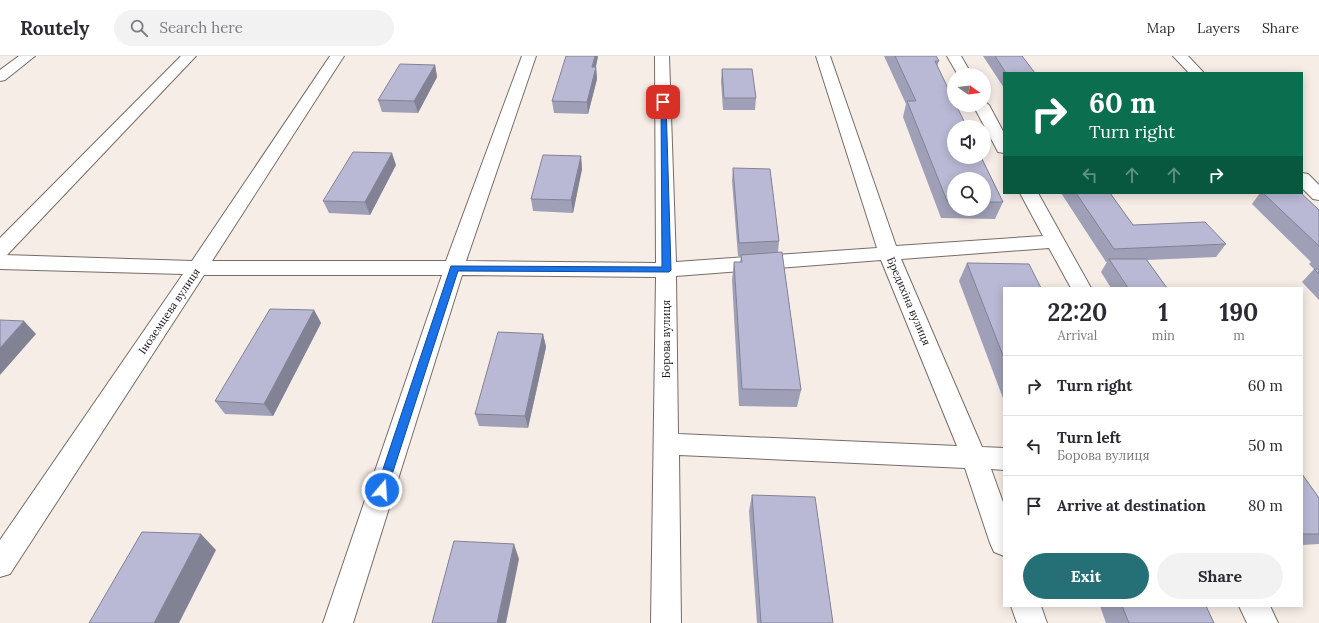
<!DOCTYPE html>
<meta charset="utf-8">
<style>
:root{--surface:#fff;--page:#f2f2f3;--text:#2b2b33;--muted:#7c7c81;--line:#e1e1e2;--accent:#256f76}
body{margin:0;font-family:Lora,serif;background:var(--page);color:var(--text);height:100vh;display:flex;flex-direction:column;font-size:15px;white-space:nowrap}
*{box-sizing:border-box;margin:0}
p{font-size:13px;color:var(--muted)}
.icon{flex:none;width:22px;height:22px;fill:none;stroke:currentColor;stroke-width:2;stroke-linecap:round;stroke-linejoin:round}
.map{position:relative;flex:1;overflow:hidden}
.details{position:absolute;left:1003px;top:231px;width:300px;height:320px;display:flex;flex-direction:column;background:var(--surface);border-radius:0px;box-shadow:0 2px 10px #0003}
.details>*{flex:none}
.banner{position:absolute;left:1003px;top:16px;width:300px;height:122px;border-radius:0px;box-shadow:0 2px 10px #0003;background:#0b6e4f;color:#fff;overflow:hidden}
.needle{width:26px;rotate:104deg}
.fabs{position:absolute;left:947px;top:12px;display:grid;gap:8px}
.fabs a{display:grid;place-items:center;width:44px;height:44px;border-radius:50%;background:var(--surface);box-shadow:0 2px 10px #0003;font-size:20px}
.pin{position:absolute;display:grid;place-items:center;width:34px;height:34px;color:#fff;margin:-17px;border-radius:8px;box-shadow:0 2px 6px #0006}
.me{position:absolute;width:44px;margin:-22px;rotate:18deg;stroke-linejoin:round;filter:drop-shadow(0 0 3px #0008)}
.turn{display:flex;align-items:center;gap:14px;height:84px;padding:0 20px;font-size:18px}
.turn .icon{width:52px;height:52px;stroke-width:2.5}
.turn b{display:block;font-size:28px;line-height:34px}
.lanes{display:flex;align-items:center;height:38px;padding:0 20px;background:#0003;justify-content:center;gap:20px;direction:ltr}
.lanes .off{opacity:.35}
.eta{display:flex;justify-content:space-evenly;align-items:center;height:68px;text-align:center}
.eta b{font-size:24px;font-weight:800;line-height:28px}
.cta{display:flex;gap:8px;margin-top:auto;padding:8px 20px}
.cta a{flex:1;height:46px;border-radius:24px;background:var(--accent);color:#fff;font-size:16px;font-weight:800;line-height:46px;text-align:center}
.cta a+a{background:var(--page);color:var(--text)}
ul{padding:0;list-style:none}
li{display:flex;align-items:center;gap:12px;height:60px;padding:0 20px;border-top:1px solid var(--line)}
li div{flex:1}
li b{display:block;font-size:15px}
li em{font-style:normal}
header{display:flex;align-items:center;gap:24px;box-sizing:border-box;height:56px;padding:0 20px;background:var(--surface);border-bottom:1px solid var(--line)}
header strong{font-size:19px}
nav{display:flex;gap:22px;margin-inline-start:auto;font-size:14px}
.search{width:280px;height:36px;background:var(--page);display:flex;align-items:center;gap:10px;box-sizing:border-box;padding:0 14px;border-radius:22px;color:var(--muted);font-size:15px}
.map>svg:first-child{display:block}
.lines{fill:none;stroke-linecap:round;stroke-linejoin:round}
.street-casing{stroke:#766d68;stroke-width:2}
.street{fill:#fff;fill-rule:evenodd}
.wall{fill:#9f9fb7;fill-rule:evenodd}
.shaded-wall{fill:#828295}
.building{fill:#b9b9d5;stroke:#828295}
.route{fill:#1a73e8;stroke:#114b97}
.labels{text-anchor:middle;stroke-width:3;stroke-linejoin:round;paint-order:stroke}
.street-label{font-size:11px;fill:#1a1715;stroke:#fff}
</style>
<header>
<strong>Routely</strong>
<div class="search"><svg class="icon" aria-label="search" viewBox="0 0 24 24"><circle cx="10" cy="10" r="6"/><path d="M15 15l6 6"/></svg>Search here</div>
<nav><a>Map</a><a>Layers</a><a>Share</a></nav>
</header>
<div class="map">
<svg width="1319" height="567" viewBox="0 0 1319 567">
<rect width="100%" height="100%" fill="#f7ede7"/>
<g class="lines">
<defs>
<g id="street">
<path d="M19,0H35L5,24L0,25V14Z"/>
<path d="M181,0H196L7,199H4L192,205L330,0H344L212,205H446L522,0H536L466,205L656,207L655,0H669L676,206L877,192L816,0H830L896,190L1043,180L1020,137H1038L1091,232H1071L1049,192L901,203L982,391L1004,392V414L991,413L1004,449V500L994,496L990,487L965,412L679,399L681,567H651L656,221L462,219L353,567H323L442,219H204L10,518L0,521V484L183,218L0,213V182ZM881,204L957,390L678,378L676,220Z"/>
<path d="M947,0H961L972,19H958Z"/>
<path d="M1173,0H1188L1204,17H1189Z"/>
<path d="M984,45L989,49L1004,77V97L998,96L996,92L973,49H984Z"/>
<path d="M1302,117L1308,118L1319,129V144L1313,143L1302,132Z"/>
<path d="M1011,550H1041L1047,567H1017Z"/>
<path d="M1239,550H1270L1278,567H1247Z"/>
</g>
</defs>
<use href="#street" class="street-casing"/>
<use href="#street" class="street"/>
</g>
<g class="wall">
<path d="M598,0L596,11L597,23L588,58L554,57L552,45Z"/>
<path d="M884,0H936L939,5L937,10L1003,146L995,163L941,162L903,61L906,48ZM954,123H984V153H954Z"/>
<path d="M983,0H1022L1035,17H1004V32Z"/>
<path d="M435,9L437,21L418,57L382,56L378,44Z"/>
<path d="M722,13L756,42L755,54H723L721,25Z"/>
<path d="M581,100L582,113L573,157L533,155L531,143Z"/>
<path d="M396,109L370,159L329,157L323,145Z"/>
<path d="M733,112L779,185L778,196L801,334L797,351L739,350L732,224L734,206H740L741,200H738L732,125Z"/>
<path d="M1061,137H1110L1133,169L1226,188L1216,201L1147,204L1167,232H1111L1101,216L1107,206H1106Z"/>
<path d="M1260,137H1301L1319,154V244L1302,226L1314,213L1309,208L1311,206L1252,148Z"/>
<path d="M967,207L1004,232V345L959,225Z"/>
<path d="M314,254L321,267L273,360L225,358L215,345Z"/>
<path d="M543,278L546,291L528,372L479,370L475,358Z"/>
<path d="M1302,418L1319,442V488L1302,489Z"/>
<path d="M752,439L833,567H757L749,455Z"/>
<path d="M1100,550H1206L1214,567H1106Z"/>
</g>
<g class="shaded-wall">
<path d="M595,0H598L593,23L592,11Z"/>
<path d="M435,9L437,21L418,57L414,45Z"/>
<path d="M596,11L597,23L588,58L587,46Z"/>
<path d="M392,97L396,109L370,159L365,146Z"/>
<path d="M581,100L582,113L573,157L571,144Z"/>
<path d="M314,254L321,267L273,360L264,348Z"/>
<path d="M24,265L36,278L0,319V292Z"/>
<path d="M543,278L546,291L528,372L525,360Z"/>
<path d="M201,478L216,494L179,567H154Z"/>
<path d="M514,488L519,503L506,567H497Z"/>
</g>
<g class="building">
<path d="M566,0H595L592,11H596L587,46L552,45Z"/>
<path d="M895,0H936L939,5H935L954,45V49H956L967,71H954V101H981L1003,146H984V123H954V145H947L907,45H916Z"/>
<path d="M995,0H1022L1035,17H1006Z"/>
<path d="M400,8L435,9L414,45L378,44Z"/>
<path d="M722,13H752L756,42H724Z"/>
<path d="M353,96L392,97L365,146L323,145Z"/>
<path d="M543,99L581,100L571,144L531,143Z"/>
<path d="M733,112L770,113L779,185L739,187Z"/>
<path d="M1076,137H1110L1133,169L1205,166L1226,188L1114,193Z"/>
<path d="M1263,137H1301L1319,154V190Z"/>
<path d="M782,196L801,334L742,333L734,206H742L741,199Z"/>
<path d="M1109,203H1146L1167,232H1128Z"/>
<path d="M967,207L1029,208L1041,232H1004V302Z"/>
<path d="M1314,213H1319V218Z"/>
<path d="M270,253L314,254L264,348L215,345Z"/>
<path d="M0,264L24,265L0,292Z"/>
<path d="M498,276L543,278L525,360L475,358Z"/>
<path d="M1302,418L1319,442V478H1302Z"/>
<path d="M752,439L815,441L833,567H761Z"/>
<path d="M142,476L201,478L154,567H89Z"/>
<path d="M454,485L514,488L497,567H432Z"/>
<path d="M1122,550H1206L1214,567H1129Z"/>
</g>
<path class="route" d="M661,45L666,46L671,214L669,216L458,215L387,434L386,437L382,438L378,437L376,434L451,210L662,211Z"/>
<g class="labels">
<g class="street-label">
<text transform="translate(909 245) rotate(67)" y="4">Бредихіна вулиця</text>
<text transform="translate(169 255) rotate(-56)" y="4">Іноземцева вулиця</text>
<text transform="translate(666 283) rotate(-90)" y="4">Борова вулиця</text>
</g>
</g>
</svg>
<div class="fabs">
<a><svg class="needle" viewBox="-14 -14 28 28"><path d="M0-13l5 13h-10z" fill="#e53935"/><path d="M0 13l5-13h-10z" fill="#7c7c81"/></svg></a>
<a><svg class="icon" aria-label="sound" viewBox="0 0 24 24"><path d="M4 9h4l5-4v14l-5-4H4zM17 9q2 3 0 6"/></svg></a>
<a><svg class="icon" aria-label="search" viewBox="0 0 24 24"><circle cx="10" cy="10" r="6"/><path d="M15 15l6 6"/></svg></a>
</div>
<div class="pin" style="left:663px;top:46px;background:#d93025"><svg class="icon" aria-label="arrive" viewBox="0 0 24 24"><path d="M6 21V4h12l-3 4 3 4H6"/></svg></div>
<svg class="me" style="left:382px;top:434px" viewBox="-20 -20 40 40"><circle r="17" fill="#1a73e8" stroke="#fff" stroke-width="3"/><path d="M0-11L8 9 0 5-8 9z" fill="#fff"/></svg>
<div class="banner">
<div class="turn"><svg class="icon" aria-label="right" viewBox="0 0 24 24"><path d="M7 20v-9h11M14 6l5 5-5 5"/></svg><div><b>60 m</b>Turn right</div></div>
<div class="lanes"><svg class="icon off" aria-label="left" viewBox="0 0 24 24"><path d="M17 20v-9H6M10 6l-5 5 5 5"/></svg><svg class="icon off" aria-label="ahead" viewBox="0 0 24 24"><path d="M12 20V5M6 11l6-6 6 6"/></svg><svg class="icon off" aria-label="ahead" viewBox="0 0 24 24"><path d="M12 20V5M6 11l6-6 6 6"/></svg><svg class="icon" aria-label="right" viewBox="0 0 24 24"><path d="M7 20v-9h11M14 6l5 5-5 5"/></svg></div>
</div>
<section class="details">
<div class="eta">
<div><b>22:20</b><p>Arrival</p></div>
<div><b>1</b><p>min</p></div>
<div><b>190</b><p>m</p></div>
</div>
<ul>
<li><svg class="icon" aria-label="right" viewBox="0 0 24 24"><path d="M7 20v-9h11M14 6l5 5-5 5"/></svg><div><b>Turn right</b></div><em>60 m</em></li>
<li><svg class="icon" aria-label="left" viewBox="0 0 24 24"><path d="M17 20v-9H6M10 6l-5 5 5 5"/></svg><div><b>Turn left</b><p>Борова вулиця</p></div><em>50 m</em></li>
<li><svg class="icon" aria-label="arrive" viewBox="0 0 24 24"><path d="M6 21V4h12l-3 4 3 4H6"/></svg><div><b>Arrive at destination</b></div><em>80 m</em></li>
</ul>
<div class="cta"><a>Exit</a><a>Share</a></div>
</section>
</div>
